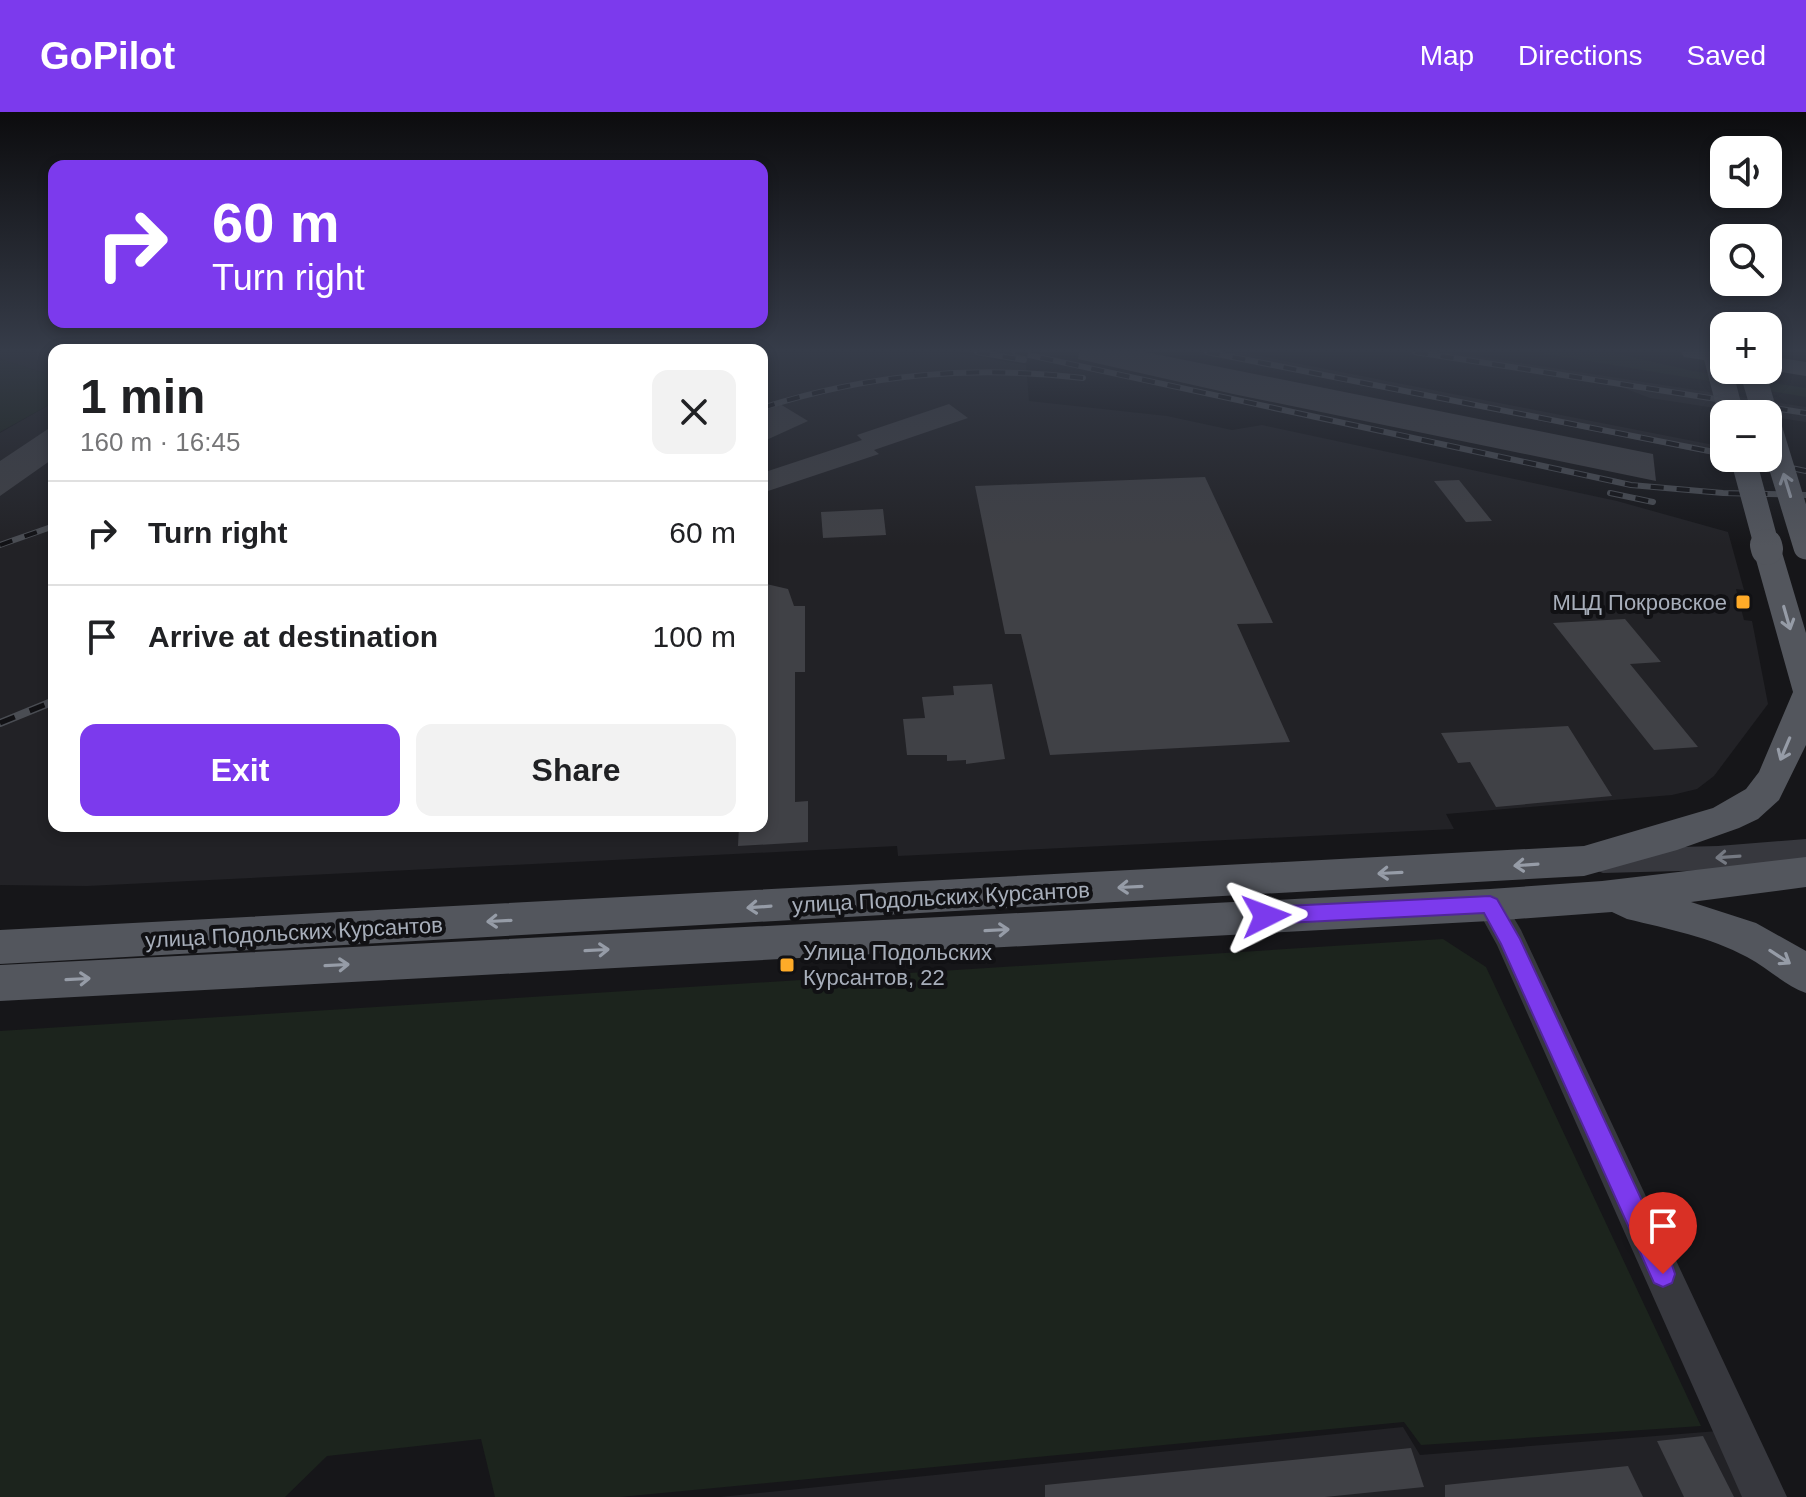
<!DOCTYPE html>
<meta charset="utf-8">
<style>
:root{--surface:#fff;--page:#f2f2f2;--text:#202124;--muted:#757577;--line:#e0e0e0;--accent:#7c3aed}
body{margin:0;font-family:Helvetica,sans-serif;background:var(--page);color:var(--text);height:100vh;display:flex;flex-direction:column;font-size:30px;white-space:nowrap}
*{box-sizing:border-box;margin:0}
p{font-size:26px;color:var(--muted)}
.icon{flex:none;width:44px;height:44px;fill:none;stroke:currentColor;stroke-width:2;stroke-linecap:round;stroke-linejoin:round}
.map{position:relative;flex:1;overflow:hidden}
.panel{position:absolute;left:48px;top:232px;width:720px;height:488px;display:flex;flex-direction:column;background:var(--surface);border-radius:16px;box-shadow:0 4px 12px #0003}
.panel>*{flex:none}
.banner{position:absolute;left:48px;top:48px;width:720px;height:168px;border-radius:16px;box-shadow:0 4px 12px #0003;background:#7c3aed;color:#fff;overflow:hidden}
.controls{position:absolute;left:1710px;top:24px;display:grid;gap:16px}
.controls a{display:grid;place-items:center;width:72px;height:72px;border-radius:16px;background:var(--surface);box-shadow:0 4px 12px #0003;font-size:40px}
.pin{position:absolute;display:grid;place-items:center;width:68px;height:68px;color:#fff;margin:-82px -34px;border-radius:50% 50% 50% 0;rotate:-45deg;box-shadow:0 0 8px #0007}
.pin .icon{rotate:45deg}
.me{position:absolute;width:88px;margin:-44px;rotate:87deg;stroke-linejoin:round;filter:drop-shadow(0 0 6px #0008)}
.turn{display:flex;align-items:center;gap:28px;height:168px;padding:0 32px;font-size:36px}
.turn .icon{width:104px;height:104px;stroke-width:2.5}
.turn b{display:block;font-size:56px;line-height:68px}
.round{display:grid;place-items:center;flex:none;width:84px;height:84px;border-radius:16px;background:var(--page)}
.summary{display:flex;align-items:center;justify-content:space-between;height:136px;padding:0 32px}
h1{font-size:48px;font-weight:700;line-height:60px}
.cta{display:flex;gap:16px;margin-top:auto;padding:16px 32px}
.cta a{flex:1;height:92px;border-radius:16px;background:var(--accent);color:#fff;font-size:32px;font-weight:700;line-height:92px;text-align:center}
.cta a+a{background:var(--page);color:var(--text)}
ul{padding:0;list-style:none}
li{display:flex;align-items:center;gap:24px;height:104px;padding:0 32px;border-top:2px solid var(--line)}
li div{flex:1}
li b{display:block;font-size:30px}
li em{font-style:normal}
header{display:flex;align-items:center;gap:48px;box-sizing:border-box;height:112px;padding:0 40px;background:var(--accent);color:#fff}
header strong{font-size:38px}
nav{display:flex;gap:44px;margin-inline-start:auto;font-size:28px}
.map>svg:first-child{display:block}
.built{fill:#222226}
.green{fill:#1c241d}
.building{fill:#404146}
.lines{fill:none;stroke-linecap:round;stroke-linejoin:round}
.minor{fill:#37383e;fill-rule:evenodd}
.major{fill:#53565d;fill-rule:evenodd}
.rail-far1-casing{stroke:#4a4d53;stroke-width:6}
.rail-casing{stroke:#4a4d53;stroke-width:8}
.rail-far1{stroke:#111114;stroke-width:4;stroke-dasharray:13;stroke-linecap:butt}
.rail{stroke:#111114;stroke-width:5;stroke-dasharray:16;stroke-linecap:butt}
.major-bridge-far1{stroke:#53565d;stroke-width:25}
.major-bridge{stroke:#53565d;stroke-width:32}
.oneway{stroke:#969ca7}
.oneway2{stroke:#757982}
.route{fill:#7c3aed;stroke:#51269a;stroke-width:2}
.poi-dot{fill:#ffab28;stroke:#111114;stroke-width:3}
.labels{text-anchor:middle;stroke-width:8;stroke-linejoin:round;paint-order:stroke}
.poi-label{font-size:22px;fill:#a7aeba;stroke:#111114;text-anchor:end}
.street-label{font-size:22px;fill:#a7aeba;stroke:#111114}
</style>
<header>
<strong>GoPilot</strong>
<nav><a>Map</a><a>Directions</a><a>Saved</a></nav>
</header>
<div class="map">
<svg width="1806" height="1385" viewBox="0 0 1806 1385">
<rect width="100%" height="100%" fill="#161619"/>
<g class="built">
<path d="M0,240H54V264L0,247Z"/>
<path d="M762,240H950L1026,253L1029,289L1167,304L1232,318L1262,313L1617,389L1728,420L1744,478L1736,477L1744,508L1752,509L1753,514L1768,592L1714,664L1697,677L1672,683L1446,702L1454,717L898,744L897,734L87,774L0,773V321L54,290V714H762Z"/>
<path d="M1193,240H1240L1724,335V345Z"/>
<path d="M1403,240H1449L1806,295V310L1650,286L1616,273Z"/>
<path d="M1403,1315L1420,1343L1718,1319L1748,1385H720Z"/>
</g>
<g class="green">
<path d="M1534,240H1610L1693,259L1806,276V285Z"/>
<path d="M0,247L54,264V290L0,320Z"/>
<path d="M1443,827L1486,855L1701,1314L1421,1333L1404,1310L620,1385H495L481,1327L327,1344L285,1385H0V919Z"/>
</g>
<g class="building">
<path d="M1079,240H1145L1653,342L1656,369L1233,282L1078,247Z"/>
<path d="M780,292L808,309L762,330V300Z"/>
<path d="M949,292L968,306L874,338L879,342L762,381V361L862,328L857,323Z"/>
<path d="M54,313V346L0,384V349Z"/>
<path d="M1205,365L1273,511L1237,512L1290,630L1050,643L1021,522H1005L975,374Z"/>
<path d="M1459,368L1492,409L1466,410L1434,369Z"/>
<path d="M883,397L886,423L823,426L821,400Z"/>
<path d="M762,471L788,477L794,494H805V560H795V690L808,689V730L738,734L739,714H762Z"/>
<path d="M1625,507L1661,550L1630,552L1698,635L1654,638L1553,511Z"/>
<path d="M992,572L1005,647L966,652V648L947,649V643H907L903,607L925,606L922,585L954,583L953,574Z"/>
<path d="M1568,614L1612,684L1496,695L1470,650L1458,651L1441,621Z"/>
<path d="M1703,1324L1734,1385H1684L1657,1329Z"/>
<path d="M1411,1336L1424,1375L1325,1385H1045V1373Z"/>
<path d="M1628,1354L1643,1385H1445V1373Z"/>
</g>
<g class="lines">
<g class="minor">
<path d="M1806,727V751L1718,758L1603,761L1593,757L1588,749L1593,741L1603,737L1718,734Z"/>
<path d="M1490,780L1501,784L1521,818L1787,1385H1742L1497,833L1475,793L1479,784Z"/>
</g>
<g class="major">
<path d="M1681,240H1724V251L1684,245Z"/>
<path d="M1768,244L1806,250V264L1768,258Z"/>
<path d="M1767,428L1777,431L1781,437L1806,521V633L1779,688L1758,707L1739,716L1677,738L1584,764L0,852V818L1584,734L1713,696L1746,677L1759,660L1793,580L1753,437L1757,431Z"/>
<path d="M1806,745V775L1691,790L1756,811L1806,839V881C1784,873 1768,856 1747,845C1710,825 1668,817 1627,807L1612,800L1490,809L0,889V853L1490,777L1602,769Z"/>
</g>
<defs>
<g id="rail-far1">
<path d="M977,240L1024,248"/>
<path d="M1015,240L1631,373L1723,381L1806,383"/>
<path d="M1207,240L1724,342"/>
<path d="M1415,240L1806,301"/>
<path d="M762,296C868,262 972,253 1083,266"/>
<path d="M1744,346L1806,359"/>
<path d="M1610,381L1653,390"/>
<path d="M0,433L54,414"/>
</g>
<path id="rail" d="M0,611L54,589"/>
</defs>
<use href="#rail-far1" class="rail-far1-casing"/>
<use href="#rail" class="rail-casing"/>
<use href="#rail-far1" class="rail-far1"/>
<use href="#rail" class="rail"/>
<g class="major-bridge-far1">
<path d="M1715,240L1731,302"/>
<path d="M1752,258L1765,302"/>
<path d="M1768,311L1806,435"/>
<path d="M1743,346L1767,435"/>
</g>
<path class="major-bridge" d="M1766,433L1767,437"/>
</g>
<defs><path id="oneway-shaft" d="M-6 0H5M1.5-3L5.5 0L1.5 3" fill="none" stroke-width="1.6" stroke-linecap="round" stroke-linejoin="round" transform="scale(2)"/></defs>
<g class="oneway">
<use href="#oneway-shaft" transform="translate(1787 373) rotate(-107)"/>
<use href="#oneway-shaft" transform="translate(1787 506) rotate(74)"/>
<use href="#oneway-shaft" transform="translate(1785 637) rotate(113)"/>
<use href="#oneway-shaft" transform="translate(1526 753) rotate(176)"/>
<use href="#oneway-shaft" transform="translate(1390 761) rotate(177)"/>
<use href="#oneway-shaft" transform="translate(1130 775) rotate(177)"/>
<use href="#oneway-shaft" transform="translate(759 795) rotate(176)"/>
<use href="#oneway-shaft" transform="translate(499 809) rotate(177)"/>
<use href="#oneway-shaft" transform="translate(997 818) rotate(-3)"/>
<use href="#oneway-shaft" transform="translate(597 838) rotate(-3)"/>
<use href="#oneway-shaft" transform="translate(1780 845) rotate(33)"/>
<use href="#oneway-shaft" transform="translate(337 853) rotate(-3)"/>
<use href="#oneway-shaft" transform="translate(78 867) rotate(-3)"/>
</g>
<use class="oneway2" href="#oneway-shaft" transform="translate(1728 745) rotate(176)"/>
<linearGradient id="sky" x2="0" y2="1"><stop stop-color="#0c0c0e"/><stop offset="0.55" stop-color="#363c49"/><stop offset="1" stop-color="#363c49" stop-opacity="0"/></linearGradient>
<rect width="1806" height="434" fill="url(#sky)"/>
<path class="route" d="M1490,784L1497,787L1520,827L1672,1153L1675,1162L1672,1171L1663,1175L1654,1171L1501,832L1484,801L1266,812L1259,810L1256,804L1259,798L1266,795Z"/>
<g class="poi-dot">
<rect x="1735" y="482" width="16" height="16" rx="4"/>
<rect x="779" y="845" width="16" height="16" rx="4"/>
</g>
<g class="labels">
<g class="poi-label">
<text x="1727" y="498">МЦД Покровское</text>
<text x="803" y="848" text-anchor="start">Улица Подольских<tspan x="803" dy="25">Курсантов, 22</tspan></text>
</g>
<g class="street-label">
<text transform="translate(941 785) rotate(-3)" y="8">улица Подольских Курсантов</text>
<text transform="translate(294 820) rotate(-3)" y="8">улица Подольских Курсантов</text>
</g>
</g>
</svg>
<div class="controls">
<a><svg class="icon" aria-label="sound" viewBox="0 0 24 24"><path d="M4 9h4l5-4v14l-5-4H4zM17 9q2 3 0 6"/></svg></a>
<a><svg class="icon" aria-label="search" viewBox="0 0 24 24"><circle cx="10" cy="10" r="6"/><path d="M15 15l6 6"/></svg></a>
<a>+</a>
<a>−</a>
</div>
<div class="pin" style="left:1663px;top:1162px;background:#d93025"><svg class="icon" aria-label="arrive" viewBox="0 0 24 24"><path d="M6 21V4h12l-3 4 3 4H6"/></svg></div>
<svg class="me" style="left:1266px;top:804px" viewBox="-20 -20 40 40"><path d="M0-17L14 15 0 8-14 15z" fill="#7c3aed" stroke="#fff" stroke-width="4"/></svg>
<div class="banner">
<div class="turn"><svg class="icon" aria-label="right" viewBox="0 0 24 24"><path d="M7 20v-9h11M14 6l5 5-5 5"/></svg><div><b>60 m</b>Turn right</div></div>
</div>
<section class="panel">
<div class="summary"><div><h1>1 min</h1><p>160 m · 16:45</p></div><a class="round"><svg class="icon" aria-label="close" viewBox="0 0 24 24"><path d="M6 6l12 12M18 6L6 18"/></svg></a></div>
<ul>
<li><svg class="icon" aria-label="right" viewBox="0 0 24 24"><path d="M7 20v-9h11M14 6l5 5-5 5"/></svg><div><b>Turn right</b></div><em>60 m</em></li>
<li><svg class="icon" aria-label="arrive" viewBox="0 0 24 24"><path d="M6 21V4h12l-3 4 3 4H6"/></svg><div><b>Arrive at destination</b></div><em>100 m</em></li>
</ul>
<div class="cta"><a>Exit</a><a>Share</a></div>
</section>
</div>
